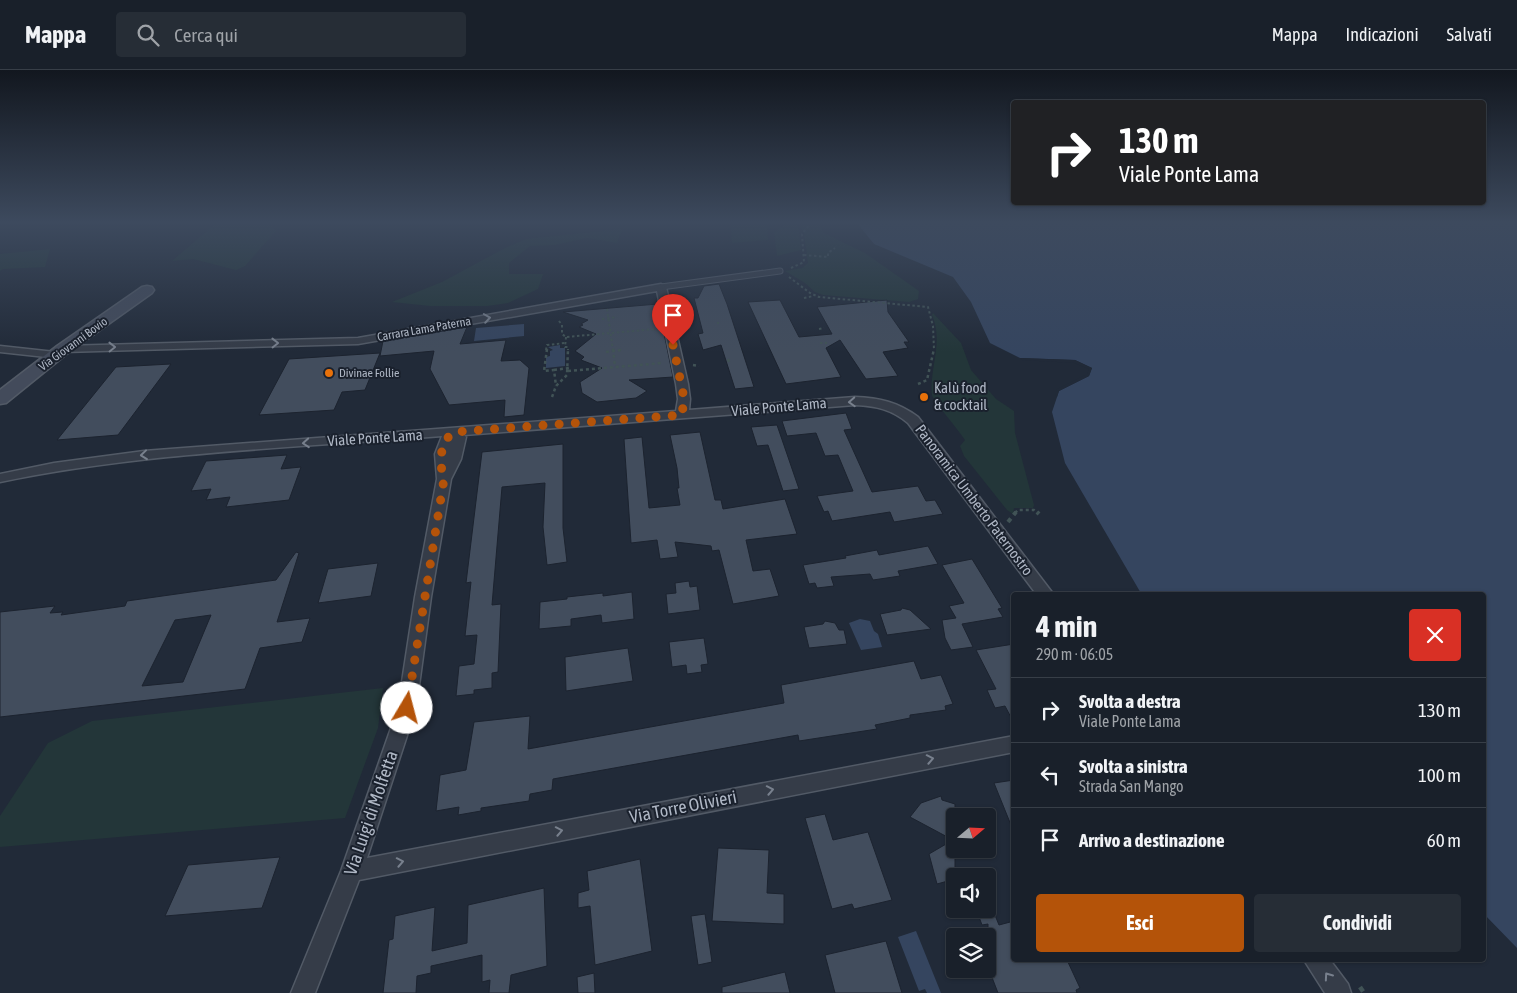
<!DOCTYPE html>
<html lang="it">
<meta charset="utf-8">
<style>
:root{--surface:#19202a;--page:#262d36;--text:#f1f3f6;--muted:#9fa3a8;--line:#373e47;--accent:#b45309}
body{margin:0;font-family:"Asap Condensed",sans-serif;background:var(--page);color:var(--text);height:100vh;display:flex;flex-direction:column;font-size:19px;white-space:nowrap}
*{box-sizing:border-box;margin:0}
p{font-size:16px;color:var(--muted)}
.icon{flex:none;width:28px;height:28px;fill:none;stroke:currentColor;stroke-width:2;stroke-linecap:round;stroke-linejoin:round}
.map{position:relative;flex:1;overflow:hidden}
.sheet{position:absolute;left:1011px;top:522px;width:475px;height:370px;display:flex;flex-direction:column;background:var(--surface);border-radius:5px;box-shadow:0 1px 4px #0004,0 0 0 1px var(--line)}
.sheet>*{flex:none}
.top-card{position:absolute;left:1011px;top:30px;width:475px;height:105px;border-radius:5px;box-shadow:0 1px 4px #0004,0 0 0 1px var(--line);background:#202124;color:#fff;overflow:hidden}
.needle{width:32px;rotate:71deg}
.buttons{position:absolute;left:946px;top:738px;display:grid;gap:10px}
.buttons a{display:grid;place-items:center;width:50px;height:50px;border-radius:5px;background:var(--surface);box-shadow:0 1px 4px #0004,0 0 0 1px var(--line);font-size:25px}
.pin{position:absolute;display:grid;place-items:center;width:42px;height:42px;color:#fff;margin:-51px -21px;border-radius:50% 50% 50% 0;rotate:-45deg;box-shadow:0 0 5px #0007}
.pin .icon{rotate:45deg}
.me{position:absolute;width:55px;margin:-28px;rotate:8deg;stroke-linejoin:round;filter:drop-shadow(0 0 4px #0008)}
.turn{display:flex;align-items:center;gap:18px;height:105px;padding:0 25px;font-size:22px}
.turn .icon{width:65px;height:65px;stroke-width:2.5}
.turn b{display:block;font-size:35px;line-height:42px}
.round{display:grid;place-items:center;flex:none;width:52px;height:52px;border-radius:5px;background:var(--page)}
.overview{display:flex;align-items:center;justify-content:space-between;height:85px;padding:0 25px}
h1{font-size:30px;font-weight:700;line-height:38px}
.primary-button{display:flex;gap:10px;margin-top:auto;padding:10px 25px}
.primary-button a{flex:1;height:58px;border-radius:5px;background:var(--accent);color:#fff;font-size:20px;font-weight:700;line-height:58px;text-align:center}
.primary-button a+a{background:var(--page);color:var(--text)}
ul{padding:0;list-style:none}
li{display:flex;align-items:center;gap:15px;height:65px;padding:0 25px;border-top:1px solid var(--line)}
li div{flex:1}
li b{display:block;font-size:19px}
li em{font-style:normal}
header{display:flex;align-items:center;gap:30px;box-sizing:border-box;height:70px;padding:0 25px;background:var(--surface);border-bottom:1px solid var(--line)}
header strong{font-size:24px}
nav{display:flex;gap:28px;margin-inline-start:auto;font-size:18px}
.search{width:350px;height:45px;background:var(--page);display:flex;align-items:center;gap:12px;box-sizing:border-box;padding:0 18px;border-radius:5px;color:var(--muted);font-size:19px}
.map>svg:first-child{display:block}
.green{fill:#233639}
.water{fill:#35455f}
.pier{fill:#212a38}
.building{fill:#424d5d;stroke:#1c232f;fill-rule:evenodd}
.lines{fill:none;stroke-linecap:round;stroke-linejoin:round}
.service-casing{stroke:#525a66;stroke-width:7}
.minor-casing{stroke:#525a66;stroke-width:3}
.secondary-casing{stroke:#525a66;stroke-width:3}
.path-far3{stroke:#415356;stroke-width:2;stroke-dasharray:2.5 2.5;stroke-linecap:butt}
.path-far2{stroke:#415356;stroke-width:2.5;stroke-dasharray:3 3;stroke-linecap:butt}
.path-far1{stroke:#415356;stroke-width:4;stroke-dasharray:4.5 4.5;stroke-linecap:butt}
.path{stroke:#415356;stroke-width:4.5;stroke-dasharray:5.5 5.5;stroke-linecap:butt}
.service{stroke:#353c48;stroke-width:5}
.minor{fill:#353c48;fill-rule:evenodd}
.secondary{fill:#434b5b;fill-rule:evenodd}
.oneway{stroke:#78808d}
.route{stroke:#b45309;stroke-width:9;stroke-dasharray:0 16.2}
.food-dot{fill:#e8710a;stroke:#1a212d;stroke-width:2}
.labels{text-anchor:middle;stroke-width:4;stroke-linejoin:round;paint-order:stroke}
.far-street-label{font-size:12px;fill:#afb7c5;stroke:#1a212d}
.far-poi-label{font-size:12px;fill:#afb7c5;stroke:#1a212d;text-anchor:start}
.poi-label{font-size:15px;fill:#afb7c5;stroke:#1a212d;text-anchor:start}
.street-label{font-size:15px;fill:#afb7c5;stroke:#1a212d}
.near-street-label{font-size:18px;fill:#afb7c5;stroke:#1a212d}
</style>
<header>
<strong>Mappa</strong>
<div class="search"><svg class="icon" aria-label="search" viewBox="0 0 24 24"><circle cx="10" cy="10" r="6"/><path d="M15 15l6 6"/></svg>Cerca qui</div>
<nav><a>Mappa</a><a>Indicazioni</a><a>Salvati</a></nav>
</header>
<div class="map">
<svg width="1517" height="923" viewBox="0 0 1517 923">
<rect width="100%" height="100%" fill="#212a38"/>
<g class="green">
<path d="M216,153H269L276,161L245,196L236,200L193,189L172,191Z"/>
<path d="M731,153H767L768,170L732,173Z"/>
<path d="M792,153H798L801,180L777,186L774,162L783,156Z"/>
<path d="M800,153H818L824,163L865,183L919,221L918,229L909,232L823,225L815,222L805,213L785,201L802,198L808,193L804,164Z"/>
<path d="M622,159L617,173L587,168L555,175L530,176L509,193V204H543L538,219L508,233L487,236H430L392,232L442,212L505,178L526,169Z"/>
<path d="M50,179L45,197L3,199L0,201V184Z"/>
<path d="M933,243L961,273L971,300L996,329L1014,341L1015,363L1034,435L1033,438H1014L1013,444L1007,440L964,386L960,376L965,370C960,362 933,330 932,325C929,299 944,272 932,245Z"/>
<path d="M383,618L378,658L345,748L0,777V746L48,673L92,651Z"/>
</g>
<g class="water">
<path d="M857,153H1517V878L1484,844V525H1142L1065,393L1052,342L1059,321L1089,306L1092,298L1075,290L1020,288L990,273L971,232L953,207L874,174Z"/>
<path d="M524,254V266L474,271L476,258Z"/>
<path d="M560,275V278H565V296L546,298V287L550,286V281L553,280L548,277Z"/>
<path d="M860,549L870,551L874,561L878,564L882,577L861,580L849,553Z"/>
<path d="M916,861L941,923H927L925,919L919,921L898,867Z"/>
</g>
<path class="pier" d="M1020,288L1075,290L1092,298L1089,306L1059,321L1057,327L1055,325L1057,319L1087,304L1089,299L1074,293L1022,290Z"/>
<g class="building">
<path d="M719,214L727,234L754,317L735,319L721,275L703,280L698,264L703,263L694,228H698L704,216Z"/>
<path d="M780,230L799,267L832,264L817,237L887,230L888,242L909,272H904L908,278L883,282L898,306L866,309L840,270L826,278L841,307L786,314L748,232Z"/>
<path d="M658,234L673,307L629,310L647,321L636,328L597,332L582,323L580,312L602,298L581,290L584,287L575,281L596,264L579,257L583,255L581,254L588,250L563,242Z"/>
<path d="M467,257L460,274L506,270L501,291L520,290L529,298L524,345L504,347L505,330L449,335L430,299L434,281L380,286L383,271Z"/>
<path d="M380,283L365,320L342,322L334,340L259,345L289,289Z"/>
<path d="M171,294L118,365L57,370L116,297Z"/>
<path d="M846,343L852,359L844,360L872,422L918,416L926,431L935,430L943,444L894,452L890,442L832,451L828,441L824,442L817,426L853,421L838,385L825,386L816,363L787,366L782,351Z"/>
<path d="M777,355L799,419L783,421L768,375L757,376L751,357Z"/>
<path d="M700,362L715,430H721L723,439L785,429L797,464L746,470L753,501L770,499L779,526L733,534L719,480L712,481L711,476L675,472L678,487L660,489L657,470L631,473L624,369L642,367L649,438L680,435L677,418H679L677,398L670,365Z"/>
<path d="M563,374V458L567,492L547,495L543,457L545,413L502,417L492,535L501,534L498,602L492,603V618L474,620V624L456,626L459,596L474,594L477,565L465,566L471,512L466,513L482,382Z"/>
<path d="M287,385L281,399L301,397L289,430L226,437L230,427L206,430L211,419L191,421L206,391Z"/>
<path d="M928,476L938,494L898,501L900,506L873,510L870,504L831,507L834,516L817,518L815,513L809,514L803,495L846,488L845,486L877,480L879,485Z"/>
<path d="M296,482L299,483L277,552L310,548L302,572L260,578L245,619L0,647V542L55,536L50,543L63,542L61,545L125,536L127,531L276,510ZM211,545L183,612L142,616L175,550Z"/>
<path d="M972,489L1002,538L998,539L1003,547L962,554L973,577L951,580L945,568L942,550L956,548L949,536L964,533L942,495Z"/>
<path d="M378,493L371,526L318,533L328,499Z"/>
<path d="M689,511L690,517L697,516L700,540L668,544L666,524L676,523L675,513Z"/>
<path d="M632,522L634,549L602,553L601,545L571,549V556L539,559L540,532L567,529V527L603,523V526Z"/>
<path d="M902,538L910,540L931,559L887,565L880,544L901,540Z"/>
<path d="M825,551L835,553L839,560H844L847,574L809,578L804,557L823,554Z"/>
<path d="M704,568L708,594L701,595L702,602L687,604L686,595L672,597L669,572Z"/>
<path d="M1014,574V653L1005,636L995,638L987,620L996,619L976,580Z"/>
<path d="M628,578L633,611L566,621L565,587Z"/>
<path d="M914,591L921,609L941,605L953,634L945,636L946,640L910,645V648L875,655L877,659L799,671L798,665L553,709L552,720L530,724L529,731L481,738V741L458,745L459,737L436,741L440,705L466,700L474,652L530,646L528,679L784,633L781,615Z"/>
<path d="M1014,710V759L1013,760L994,713Z"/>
<path d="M941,726L942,730L955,734V809L937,814L929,784L953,770L910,747L921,733Z"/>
<path d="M825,744L833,770L868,762L892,830L854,839L852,834L832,839L805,748Z"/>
<path d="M718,778L769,780L767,823L784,824V854L712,851Z"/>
<path d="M280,787L262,838L165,846L188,795Z"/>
<path d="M640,789L652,881L595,895L590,836L578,838V823L589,820L587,801Z"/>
<path d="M544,818L547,896L511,905L509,923H489L490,910L482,912V885L431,896V903L417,906L416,923H383L389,870L393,869L395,846L435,837L432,881L467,873L468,835Z"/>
<path d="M988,828L999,855L1014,851V890H1067L1080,918L1076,920L1077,923H998L988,897V854L982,855L976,839H988Z"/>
<path d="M705,844L712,892L698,895L691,846Z"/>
<path d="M886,871L902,923H835L825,885Z"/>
<path d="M785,902L790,923H722V917Z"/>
<path d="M594,903L595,923H578L577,907Z"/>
</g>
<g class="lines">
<defs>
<path id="service" d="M661,217L780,201"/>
<g id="minor">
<path d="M661,214L666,217L688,314L690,329L689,340L855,327C879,328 898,332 918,347L1054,525H1037L908,353C891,339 876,336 855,335L464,365L466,367L461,389L451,409L431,527L416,638L367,788L1014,666V682L359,810L315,923H291L341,801L398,638L415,527L437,409L435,384L442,366C294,378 145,382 0,412V404L54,393L144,381L676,341L678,329L676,314L657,221L358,274L63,282L57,279L63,276L358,268Z"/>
<path d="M0,276L55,282L61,285L55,288L0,282Z"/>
<path d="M1304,890H1330L1348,914L1351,923H1325Z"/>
</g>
<path id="secondary" d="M147,216L152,217L154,220L152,223L69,282L6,333L0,334V320L57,276L142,217Z"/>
</defs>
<use href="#service" class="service-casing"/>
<use href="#minor" class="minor-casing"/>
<use href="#secondary" class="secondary-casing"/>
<g class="path-far3">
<path d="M804,185L828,187V183L835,178"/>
<path d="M791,198L804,192L802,164L811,153"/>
<path d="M789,207L810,223L819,227L928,237L933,256L934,280"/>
<path d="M804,228L813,226"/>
<path d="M607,239L613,280"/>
<path d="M602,249L617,247"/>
<path d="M559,251L562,255V264L566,267L656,259"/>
<path d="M718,252V254"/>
<path d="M685,256L690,258"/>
<path d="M819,259L824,258"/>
<path d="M566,267L565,277H568V280"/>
<path d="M820,273H827"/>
<path d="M546,280L547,275L565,273"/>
<path d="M618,280H621"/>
</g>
<g class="path-far2">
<path d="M547,279L544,301L554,300L556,316"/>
<path d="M613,279L615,297"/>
<path d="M606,282L621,280"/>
<path d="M728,289L729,292"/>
<path d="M693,295L699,296"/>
<path d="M554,300L569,298"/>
<path d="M568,301L662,293"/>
<path d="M918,314L927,310L934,279"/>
<path d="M552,327L556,316L567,305L568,279"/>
<path d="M1015,443L1018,440H1034L1038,443"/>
</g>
<g class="path-far1">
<path d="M1037,442L1039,444"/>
<path d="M1008,452L1016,442"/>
</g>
<path class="path" d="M1360,917L1364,923"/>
<use href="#service" class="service"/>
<use href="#minor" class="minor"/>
<use href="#secondary" class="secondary"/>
</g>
<defs><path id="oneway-chevron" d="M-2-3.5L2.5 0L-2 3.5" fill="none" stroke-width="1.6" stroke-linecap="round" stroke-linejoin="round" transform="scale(1.25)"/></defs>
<g class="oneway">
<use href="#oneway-chevron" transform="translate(487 248) rotate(-9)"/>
<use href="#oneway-chevron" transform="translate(275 273) rotate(-1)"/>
<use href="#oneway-chevron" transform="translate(112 277) rotate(-1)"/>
<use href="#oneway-chevron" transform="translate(852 332) rotate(177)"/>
<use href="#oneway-chevron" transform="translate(306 373) rotate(176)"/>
<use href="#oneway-chevron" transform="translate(144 385) rotate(174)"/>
<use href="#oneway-chevron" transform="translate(930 689) rotate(-11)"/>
<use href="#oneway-chevron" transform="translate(770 720) rotate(-11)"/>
<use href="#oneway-chevron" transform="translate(559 761) rotate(-11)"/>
<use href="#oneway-chevron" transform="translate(400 792) rotate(-11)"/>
<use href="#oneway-chevron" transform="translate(1328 906) rotate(-125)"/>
</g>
<linearGradient id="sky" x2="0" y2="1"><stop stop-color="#12171f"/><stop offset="0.54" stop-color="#3d4a5e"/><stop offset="1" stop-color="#3d4a5e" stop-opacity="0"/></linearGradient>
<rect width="1517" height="282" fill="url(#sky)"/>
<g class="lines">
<path class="route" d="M407,638L444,409C439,394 439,372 454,362L682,345L684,328L673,275"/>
</g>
<g class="food-dot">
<circle cx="329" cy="303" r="5"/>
<circle cx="924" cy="327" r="5"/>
</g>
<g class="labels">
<g class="far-street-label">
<text transform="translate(424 259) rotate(-10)" y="4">Carrara Lama Paterna</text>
<text transform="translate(73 274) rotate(-36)" y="4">Via Giovanni Bovio</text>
</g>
<g class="far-poi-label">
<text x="339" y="307">Divinae Follie</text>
</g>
<g class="poi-label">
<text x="934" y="323">Kalù food<tspan x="934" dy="17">&amp; cocktail</tspan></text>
</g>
<g class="street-label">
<text transform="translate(779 337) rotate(-5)" y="5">Viale Ponte Lama</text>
<text transform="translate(375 368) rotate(-4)" y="5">Viale Ponte Lama</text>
<text transform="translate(974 430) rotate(53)" y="5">Panoramica Umberto Paternostro</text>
</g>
<g class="near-street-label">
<text transform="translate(683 737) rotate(-11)" y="6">Via Torre Olivieri</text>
<text transform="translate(371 743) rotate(-71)" y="6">Via Luigi di Molfetta</text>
</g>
</g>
</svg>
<div class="buttons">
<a><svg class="needle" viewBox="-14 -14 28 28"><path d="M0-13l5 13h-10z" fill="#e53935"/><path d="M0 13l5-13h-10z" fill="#9fa3a8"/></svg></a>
<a><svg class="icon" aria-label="sound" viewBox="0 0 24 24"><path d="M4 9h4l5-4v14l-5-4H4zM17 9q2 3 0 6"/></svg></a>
<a><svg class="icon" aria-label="layers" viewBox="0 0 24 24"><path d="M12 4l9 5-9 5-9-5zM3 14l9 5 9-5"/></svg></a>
</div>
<div class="pin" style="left:673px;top:275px;background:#d93025"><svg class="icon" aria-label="arrive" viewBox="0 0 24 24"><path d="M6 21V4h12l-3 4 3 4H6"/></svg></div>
<svg class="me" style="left:407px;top:638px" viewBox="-20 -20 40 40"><circle r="19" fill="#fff"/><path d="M0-13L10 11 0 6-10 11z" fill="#b45309"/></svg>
<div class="top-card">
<div class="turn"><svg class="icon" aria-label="right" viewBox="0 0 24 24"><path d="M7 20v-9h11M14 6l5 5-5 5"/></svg><div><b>130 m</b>Viale Ponte Lama</div></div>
</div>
<section class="sheet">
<div class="overview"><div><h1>4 min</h1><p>290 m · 06:05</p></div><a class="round" style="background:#d93025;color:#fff"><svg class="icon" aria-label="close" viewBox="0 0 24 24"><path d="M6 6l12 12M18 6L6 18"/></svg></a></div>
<ul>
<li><svg class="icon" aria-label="right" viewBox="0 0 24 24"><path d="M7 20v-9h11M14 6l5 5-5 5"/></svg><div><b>Svolta a destra</b><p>Viale Ponte Lama</p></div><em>130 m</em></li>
<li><svg class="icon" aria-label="left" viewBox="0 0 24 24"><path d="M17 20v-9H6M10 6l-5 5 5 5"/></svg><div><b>Svolta a sinistra</b><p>Strada San Mango</p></div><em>100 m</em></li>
<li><svg class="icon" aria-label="arrive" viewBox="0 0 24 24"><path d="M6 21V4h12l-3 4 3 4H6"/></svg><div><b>Arrivo a destinazione</b></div><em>60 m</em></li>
</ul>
<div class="primary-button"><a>Esci</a><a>Condividi</a></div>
</section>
</div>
